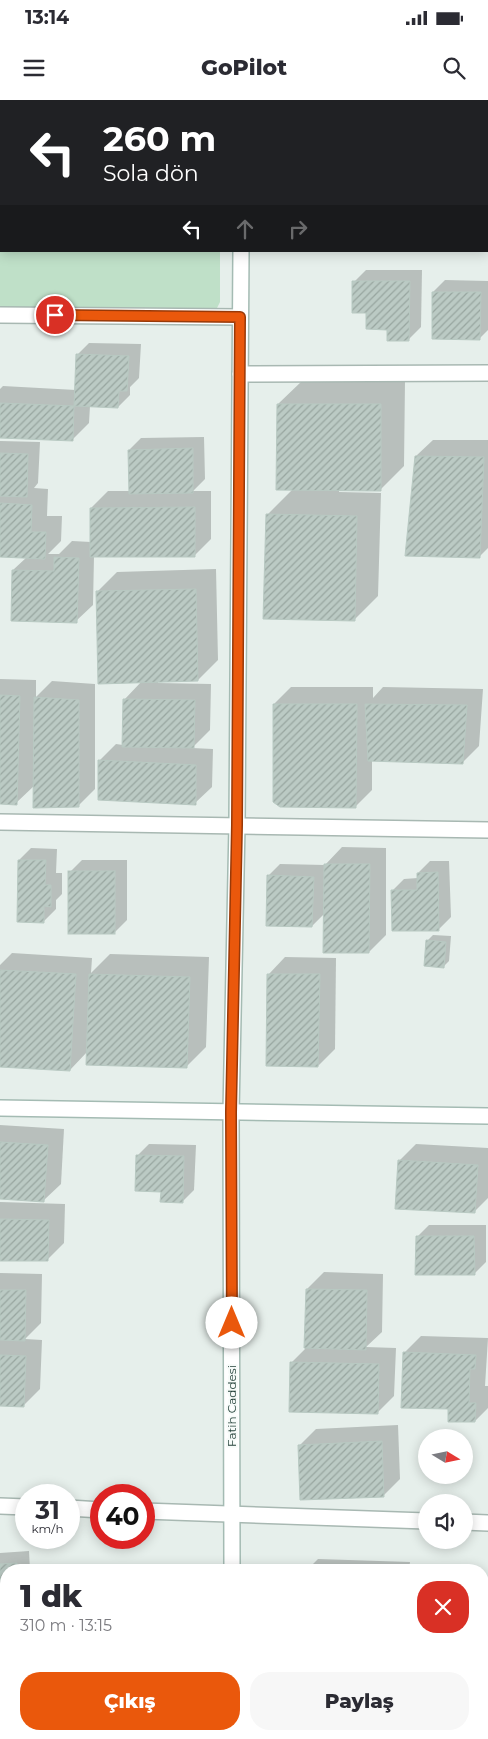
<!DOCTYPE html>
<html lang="tr">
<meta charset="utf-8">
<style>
:root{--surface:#fff;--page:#f7f7f7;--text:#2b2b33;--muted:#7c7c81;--accent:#ea580c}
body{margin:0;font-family:Montserrat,sans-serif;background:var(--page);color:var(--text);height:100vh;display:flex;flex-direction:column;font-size:19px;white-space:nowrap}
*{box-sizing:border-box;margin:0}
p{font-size:16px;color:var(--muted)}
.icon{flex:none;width:28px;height:28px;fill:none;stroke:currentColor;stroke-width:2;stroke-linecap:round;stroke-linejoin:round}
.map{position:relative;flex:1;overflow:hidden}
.side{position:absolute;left:0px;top:1464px;width:489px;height:176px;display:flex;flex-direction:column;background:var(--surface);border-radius:20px 20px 0 0;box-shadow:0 2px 12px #0003}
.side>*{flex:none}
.guide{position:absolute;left:0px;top:0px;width:489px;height:152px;box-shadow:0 2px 12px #0003;background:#202124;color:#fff;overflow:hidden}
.needle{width:32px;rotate:100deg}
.fabs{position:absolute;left:418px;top:1329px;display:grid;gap:10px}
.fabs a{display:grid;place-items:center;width:55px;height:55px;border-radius:50%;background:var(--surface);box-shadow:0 2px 12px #0003;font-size:25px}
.speed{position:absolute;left:15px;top:1384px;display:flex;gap:10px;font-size:25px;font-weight:700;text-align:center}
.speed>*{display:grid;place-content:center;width:65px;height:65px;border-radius:50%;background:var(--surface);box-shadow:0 2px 12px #0003;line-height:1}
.speed small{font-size:12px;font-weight:400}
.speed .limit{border:8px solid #d22;background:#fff;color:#111}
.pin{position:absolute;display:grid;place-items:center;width:42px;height:42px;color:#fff;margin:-21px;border:2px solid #fff;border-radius:50%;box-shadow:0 1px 5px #0007}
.me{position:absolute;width:55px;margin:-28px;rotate:0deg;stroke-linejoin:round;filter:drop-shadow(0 0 4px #0008)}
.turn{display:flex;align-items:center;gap:18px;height:105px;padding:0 20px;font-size:22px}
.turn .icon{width:65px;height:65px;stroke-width:2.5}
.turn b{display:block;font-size:35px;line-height:42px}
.lanes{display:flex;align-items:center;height:48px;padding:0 20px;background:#0003;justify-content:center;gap:25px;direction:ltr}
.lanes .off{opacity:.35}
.round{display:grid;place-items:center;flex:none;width:52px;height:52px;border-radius:20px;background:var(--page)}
.head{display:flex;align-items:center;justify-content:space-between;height:85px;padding:0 20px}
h1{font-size:30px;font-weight:800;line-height:38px}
.primary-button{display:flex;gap:10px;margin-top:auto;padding:10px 20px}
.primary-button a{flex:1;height:58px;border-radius:20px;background:var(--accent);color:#fff;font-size:20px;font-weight:800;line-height:58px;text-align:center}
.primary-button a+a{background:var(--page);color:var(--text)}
.status{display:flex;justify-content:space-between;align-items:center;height:35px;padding:0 25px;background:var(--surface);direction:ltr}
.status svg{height:14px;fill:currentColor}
header{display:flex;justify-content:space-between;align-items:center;height:65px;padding:0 20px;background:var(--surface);font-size:22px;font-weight:800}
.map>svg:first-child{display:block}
.green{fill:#bfe0c8}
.shadow{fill:#0003}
.building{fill:url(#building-hatch);stroke:#b8c9c2}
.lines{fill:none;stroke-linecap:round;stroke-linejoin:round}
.street-casing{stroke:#a8b8b2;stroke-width:18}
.secondary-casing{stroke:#a4bbb3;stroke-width:18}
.street{stroke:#fff;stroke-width:15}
.secondary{stroke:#fff;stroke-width:15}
.route-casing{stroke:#983908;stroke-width:12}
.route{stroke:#ea580c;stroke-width:9}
.labels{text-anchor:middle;stroke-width:4;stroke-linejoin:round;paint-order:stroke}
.street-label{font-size:12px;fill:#24423a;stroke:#f7fbf9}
</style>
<div class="status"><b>13:14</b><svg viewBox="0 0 49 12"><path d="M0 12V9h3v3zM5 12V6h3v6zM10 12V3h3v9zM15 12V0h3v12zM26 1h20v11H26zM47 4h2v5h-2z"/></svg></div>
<header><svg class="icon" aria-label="menu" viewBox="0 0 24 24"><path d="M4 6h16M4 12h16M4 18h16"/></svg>GoPilot<svg class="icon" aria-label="search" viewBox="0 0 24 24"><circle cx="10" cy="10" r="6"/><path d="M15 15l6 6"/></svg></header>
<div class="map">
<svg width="488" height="1639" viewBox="0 0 488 1639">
<defs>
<pattern id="building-hatch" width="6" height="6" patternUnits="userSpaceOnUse" patternTransform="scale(1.25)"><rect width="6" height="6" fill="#bbcac4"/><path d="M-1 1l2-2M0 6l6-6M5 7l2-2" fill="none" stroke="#98a6a0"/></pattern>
</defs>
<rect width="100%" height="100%" fill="#e6efeb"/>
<path class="green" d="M0,0H221L1,1V151H220V202L216,210H0Z"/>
<g class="shadow">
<path d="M433,0H488V27V1H433Z"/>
<path d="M366,170H422L421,227L409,239L388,228L368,212L354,182Z"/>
<path d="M445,180L488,181V230L480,238L433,192Z"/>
<path d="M89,243L141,244L139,278L130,287V295L118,307L90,306L89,323L72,340L0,337V289L3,286L76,290L77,255Z"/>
<path d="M302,281H405L404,366L380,390H339V392L381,393L378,496L354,520L267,415L293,389L278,304Z"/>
<path d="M204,337L205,379L193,391H211V439L195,455L94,456L93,505L76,521L13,470L27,457L0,456V341L40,342L38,383L34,388L48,389L47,416H62L61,441L48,454H59L72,441L91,442V408L108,391H130L129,350L141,338Z"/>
<path d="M433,340H488V448L479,457L416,356Z"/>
<path d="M216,469L218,560L198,580L158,581V583L211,584L210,630L192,648L213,649L212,687L195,703L99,661L116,644L123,645L124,600L142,581L97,492L117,472Z"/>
<path d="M0,579L36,580V597L52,581L95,584V689L78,706L35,685L16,703H0Z"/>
<path d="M291,587H373V598L383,587L483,589L479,646L462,663L372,660V690L355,707L274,604Z"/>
<path d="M342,747L386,748V835L369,852L325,813L312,826L268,776L280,764L325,765Z"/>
<path d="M31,748L57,749L56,773H62V794L56,800V809L44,821L19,760Z"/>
<path d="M82,760H127V820L115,832L70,772Z"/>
<path d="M430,761H449L451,817L439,829L392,791L404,779L418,778V773Z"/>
<path d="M433,835L451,836L449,861L443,867L427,841Z"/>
<path d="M12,853L92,858L91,873L110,854L209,857L206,947L186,967L87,952L70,970L0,966V865Z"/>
<path d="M285,857L336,858L335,949L318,966L269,874Z"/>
<path d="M0,1025L64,1029L61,1084L44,1100L0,1098Z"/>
<path d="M149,1044L196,1045L194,1090L182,1102L137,1056Z"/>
<path d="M416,1044L488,1048V1098L474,1112L399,1061Z"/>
<path d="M0,1102L65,1104L64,1143L47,1160L0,1159Z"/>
<path d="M429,1125H486V1162L474,1174L417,1137Z"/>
<path d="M324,1172L383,1174L382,1232L366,1247L396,1248L394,1296L377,1313L292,1262L305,1249L307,1189Z"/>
<path d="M0,1173L42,1174L41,1223L25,1239L42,1240L40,1289L23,1306L0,1305Z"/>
<path d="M421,1236L488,1238L485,1286H488V1308L475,1321L404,1253Z"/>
<path d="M398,1325L400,1379L383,1396L299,1346L316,1329Z"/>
<path d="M29,1451L30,1470H6V1523H0V1453Z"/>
<path d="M318,1459L410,1462L409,1470H307Z"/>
<path d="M426,1467L464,1468V1470H424Z"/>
<path d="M0,1570L6,1571V1634H37V1639H0Z"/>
</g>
<g class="building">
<path d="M432,0H480L432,1Z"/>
<path d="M352,181H410L409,241H387V230L366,229V213H352Z"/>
<path d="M432,192H481L480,240L432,239Z"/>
<path d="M76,254L129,256L127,291H119L118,308L74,306Z"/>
<path d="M0,303L74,306L73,341L0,338Z"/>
<path d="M277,304H381V391L276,390Z"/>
<path d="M193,348V393L129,394L128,350Z"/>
<path d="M0,353L28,354L27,397L0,396Z"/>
<path d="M415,356L484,357L480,458L405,456Z"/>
<path d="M0,403L32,405L31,432H46L45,459L0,457Z"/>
<path d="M195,407V457H90V408Z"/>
<path d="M266,414L357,416L355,521L263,519Z"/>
<path d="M54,457L79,458L77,523L11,521L12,470L54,471Z"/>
<path d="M196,489L198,581L98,584L96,491Z"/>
<path d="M0,595L20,596L17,705L0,704Z"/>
<path d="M34,597L79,600V707L33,708Z"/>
<path d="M123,599L195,600L194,648L122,647Z"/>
<path d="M273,604H357L356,708L280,707L273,702Z"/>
<path d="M365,604L467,605L463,664L368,661Z"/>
<path d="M98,660L196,665V705L98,700Z"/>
<path d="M18,760H46L45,785H51V807L44,806V823L17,822Z"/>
<path d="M324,764H370L369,853H323Z"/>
<rect x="68" y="771" width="47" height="63"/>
<path d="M438,772L439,831H392L391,790H417V773Z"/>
<path d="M267,775L314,777L312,827L266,826Z"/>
<path d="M426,840L446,842L444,868L424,866Z"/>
<path d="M0,870L76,874L70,971L0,967Z"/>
<path d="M89,874L190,877L187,968L86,965Z"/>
<path d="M267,874H320L318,967L266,966Z"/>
<path d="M0,1042L48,1045L44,1102L0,1099Z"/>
<path d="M136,1055L184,1056L183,1103L160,1102L161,1092L135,1091Z"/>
<path d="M398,1060L478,1065L475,1113L395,1109Z"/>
<path d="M0,1119L49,1120L48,1161H0Z"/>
<path d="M416,1136H474L475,1175H415Z"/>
<path d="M306,1189L367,1190L366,1250L304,1248Z"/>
<path d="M0,1190H26L25,1241L0,1240Z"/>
<path d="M403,1252L476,1255L475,1269H470L469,1303H476L475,1322H448V1309L401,1308Z"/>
<path d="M0,1255L26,1256L24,1307L0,1306Z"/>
<path d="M290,1262L379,1264L378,1314L289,1312Z"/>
<path d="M382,1341L384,1397L300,1400L298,1345Z"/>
<path d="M17,1463L18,1470H6V1524H0V1464Z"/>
<path d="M0,1587H6V1634H21V1639H0Z"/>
</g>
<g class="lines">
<defs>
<g id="street">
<path d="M0,215L240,217"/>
<path d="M240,274L488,273"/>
<path d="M0,722L488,730"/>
<path d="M0,1406L26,1407"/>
<path d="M69,1408L101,1410"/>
<path d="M144,1411L426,1421"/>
<path d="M464,1422L488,1423"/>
</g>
<g id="secondary">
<path d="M244,1V0"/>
<path d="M0,1008L488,1016"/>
<path d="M232,1470L231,1012L237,725L241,151"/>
<path d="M239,1634L240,1639"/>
<path d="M224,1639L225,1634"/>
</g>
</defs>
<use href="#street" class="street-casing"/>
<use href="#secondary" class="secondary-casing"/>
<use href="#street" class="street"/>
<use href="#secondary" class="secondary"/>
</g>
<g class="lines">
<defs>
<path id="route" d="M55,215L240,217L237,725L231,1012L232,1223"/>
</defs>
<use href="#route" class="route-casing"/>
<use href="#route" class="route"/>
</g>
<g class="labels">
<g class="street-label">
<text transform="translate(232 1306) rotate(-90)" y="4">Fatih Caddesi</text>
</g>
</g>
</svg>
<div class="fabs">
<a><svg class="needle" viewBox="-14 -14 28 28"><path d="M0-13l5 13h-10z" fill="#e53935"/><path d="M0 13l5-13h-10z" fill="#7c7c81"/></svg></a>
<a><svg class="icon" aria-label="sound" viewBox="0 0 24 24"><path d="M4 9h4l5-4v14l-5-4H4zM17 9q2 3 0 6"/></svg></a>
</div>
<div class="speed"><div>31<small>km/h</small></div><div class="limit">40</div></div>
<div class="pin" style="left:55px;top:215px;background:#d93025"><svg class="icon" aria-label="arrive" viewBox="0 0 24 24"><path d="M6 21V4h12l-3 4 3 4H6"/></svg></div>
<svg class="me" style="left:232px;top:1223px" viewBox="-20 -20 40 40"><circle r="19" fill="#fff"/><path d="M0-13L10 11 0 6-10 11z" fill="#ea580c"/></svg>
<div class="guide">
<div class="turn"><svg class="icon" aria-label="left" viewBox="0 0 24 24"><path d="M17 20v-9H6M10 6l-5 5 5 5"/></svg><div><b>260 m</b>Sola dön</div></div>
<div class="lanes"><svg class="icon" aria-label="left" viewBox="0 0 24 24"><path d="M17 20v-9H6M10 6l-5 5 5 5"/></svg><svg class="icon off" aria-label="ahead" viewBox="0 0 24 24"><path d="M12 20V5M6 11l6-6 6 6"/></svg><svg class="icon off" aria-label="right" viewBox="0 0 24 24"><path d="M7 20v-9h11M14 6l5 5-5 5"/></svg></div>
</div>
<section class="side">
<div class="head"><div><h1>1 dk</h1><p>310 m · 13:15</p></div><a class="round" style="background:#d93025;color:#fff"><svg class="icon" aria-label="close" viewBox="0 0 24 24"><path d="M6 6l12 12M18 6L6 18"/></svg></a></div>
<div class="primary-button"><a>Çıkış</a><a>Paylaş</a></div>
</section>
</div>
